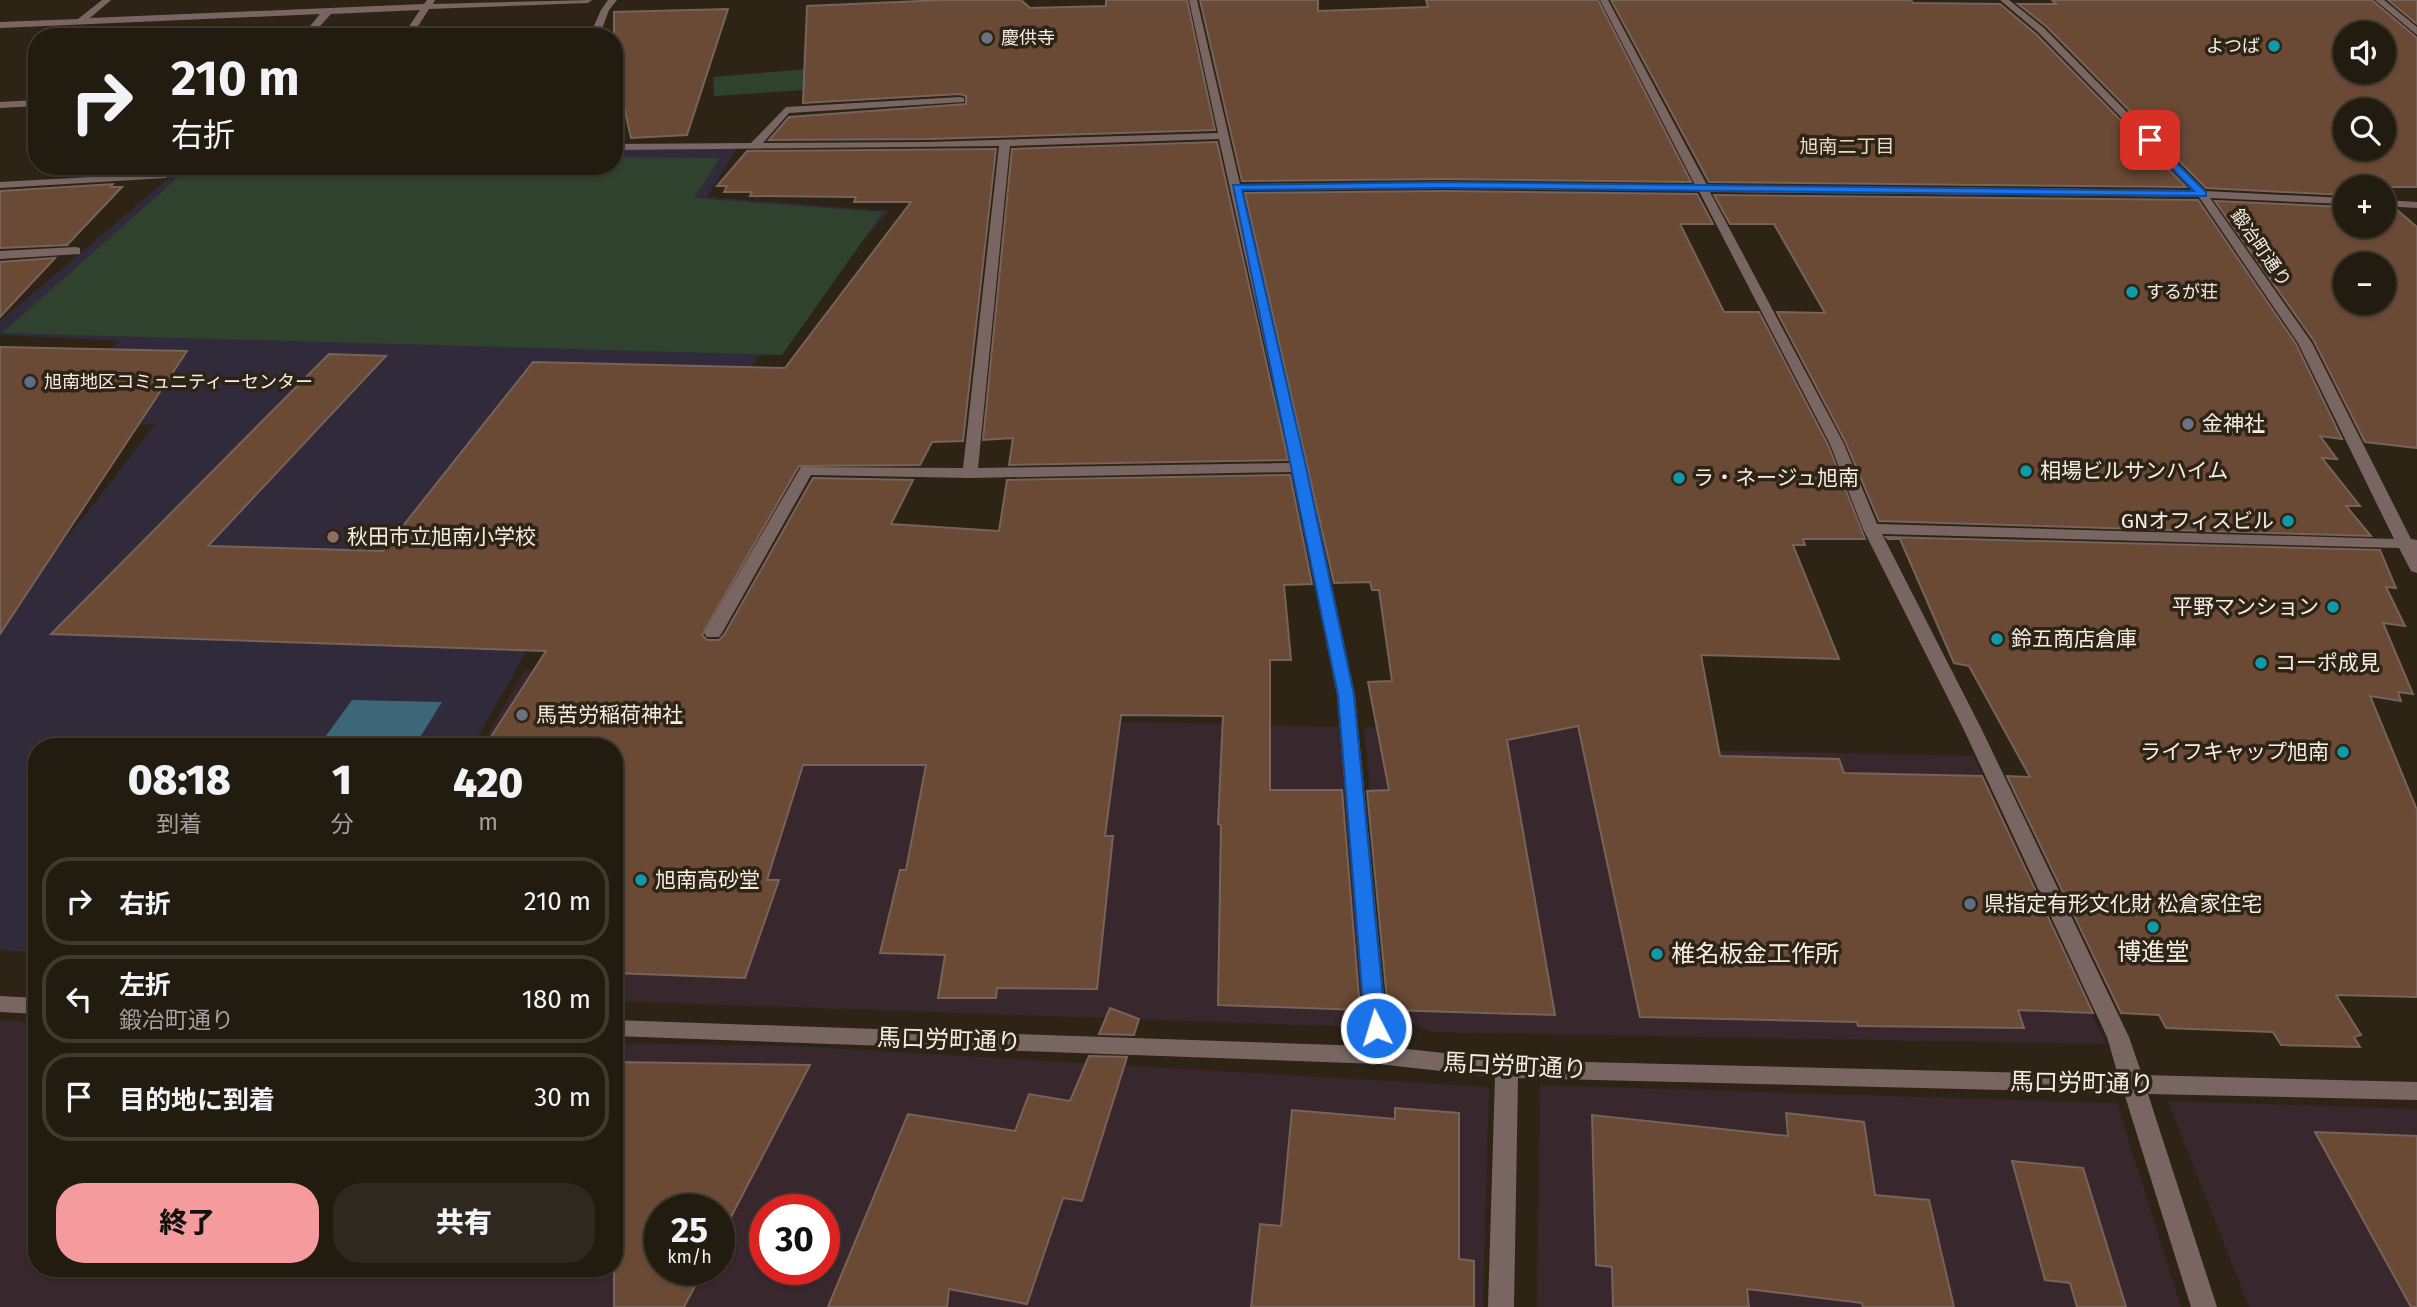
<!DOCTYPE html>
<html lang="ja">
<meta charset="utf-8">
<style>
:root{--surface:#221b10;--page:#2e281e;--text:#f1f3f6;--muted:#a2a19f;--line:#3f3930;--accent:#f59b9e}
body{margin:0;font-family:"Fira Sans","Noto Sans JP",sans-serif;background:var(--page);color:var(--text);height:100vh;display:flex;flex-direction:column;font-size:26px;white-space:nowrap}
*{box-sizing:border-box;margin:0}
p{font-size:23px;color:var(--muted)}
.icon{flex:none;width:38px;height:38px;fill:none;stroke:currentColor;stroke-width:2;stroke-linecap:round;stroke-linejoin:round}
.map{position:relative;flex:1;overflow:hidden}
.drawer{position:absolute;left:28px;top:738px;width:595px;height:539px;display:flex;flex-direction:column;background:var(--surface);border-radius:28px;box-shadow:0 2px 5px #0004,0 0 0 2px var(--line)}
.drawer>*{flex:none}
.hud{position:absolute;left:28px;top:28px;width:595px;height:147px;border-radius:28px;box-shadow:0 2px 5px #0004,0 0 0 2px var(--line);background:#221b10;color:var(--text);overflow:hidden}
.fabs{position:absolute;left:2333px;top:21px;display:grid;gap:14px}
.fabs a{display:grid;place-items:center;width:63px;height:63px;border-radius:50%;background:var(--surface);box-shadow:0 2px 5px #0004,0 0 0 2px var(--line);font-size:35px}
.speed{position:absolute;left:644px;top:1194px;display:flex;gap:14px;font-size:35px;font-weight:700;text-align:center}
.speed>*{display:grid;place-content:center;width:91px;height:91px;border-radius:50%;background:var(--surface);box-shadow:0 2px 5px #0004,0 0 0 2px var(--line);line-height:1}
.speed small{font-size:18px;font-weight:400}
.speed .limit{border:10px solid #d22;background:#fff;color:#111}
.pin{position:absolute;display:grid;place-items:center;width:60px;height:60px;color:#fff;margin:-30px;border-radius:14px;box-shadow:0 4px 10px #0006}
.me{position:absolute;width:77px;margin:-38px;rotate:355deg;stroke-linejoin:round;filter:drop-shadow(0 0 5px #0008)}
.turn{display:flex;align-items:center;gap:24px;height:147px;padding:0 28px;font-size:32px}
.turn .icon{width:91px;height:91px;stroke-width:2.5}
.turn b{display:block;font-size:49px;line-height:60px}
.eta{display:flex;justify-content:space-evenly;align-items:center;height:119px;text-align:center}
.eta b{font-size:42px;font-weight:800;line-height:49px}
.button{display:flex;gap:14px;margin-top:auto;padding:14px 28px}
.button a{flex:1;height:80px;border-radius:28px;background:var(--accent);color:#111;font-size:28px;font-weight:800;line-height:80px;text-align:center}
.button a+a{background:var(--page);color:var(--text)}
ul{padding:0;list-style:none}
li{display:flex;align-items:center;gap:21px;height:88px;margin:0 14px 10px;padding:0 14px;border:4px solid var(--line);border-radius:28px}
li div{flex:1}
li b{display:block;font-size:26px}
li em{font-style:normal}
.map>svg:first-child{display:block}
.commercial{fill:#39272e;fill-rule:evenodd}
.education{fill:#302a3a}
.green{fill:#2f422e}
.water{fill:#3d6779}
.building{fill:#6a4935;stroke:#766359;stroke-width:2;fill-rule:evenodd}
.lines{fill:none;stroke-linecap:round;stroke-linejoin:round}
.street{fill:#796662;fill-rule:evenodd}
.route{fill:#1a73e8;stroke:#114b97;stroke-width:2}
.worship-dot{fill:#6b7280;stroke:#2e2416;stroke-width:2.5}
.culture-dot{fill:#0f9aa8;stroke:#2e2416;stroke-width:2.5}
.service-dot{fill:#5c6f8a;stroke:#2e2416;stroke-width:2.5}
.education-dot{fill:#8d6e63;stroke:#2e2416;stroke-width:2.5}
.labels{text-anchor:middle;stroke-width:7;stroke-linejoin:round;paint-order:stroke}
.far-poi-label{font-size:18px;fill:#f5ede4;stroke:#2e2416;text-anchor:start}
.far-street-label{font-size:18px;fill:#f5ede4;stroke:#2e2416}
.far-neighbourhood-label{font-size:19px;fill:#e9dac8;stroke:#2e2416}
.poi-label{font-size:21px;fill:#f5ede4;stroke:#2e2416;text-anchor:start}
.near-poi-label{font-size:24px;fill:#f5ede4;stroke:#2e2416}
.near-street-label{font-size:24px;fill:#f5ede4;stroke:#2e2416}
</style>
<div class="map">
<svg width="2417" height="1307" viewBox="0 0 2417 1307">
<rect width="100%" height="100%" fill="#2e2416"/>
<g class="commercial">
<path d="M525,670L944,677L948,717L1339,727L1365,1027L614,1001V747H480Z"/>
<path d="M1580,726L1589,748L1973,756L2106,1044L1432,1032L1391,1014L1364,727Z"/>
<path d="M0,1020L37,1022V1269H614V1043L796,1046L1489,1087L1483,1307H0ZM660,1209H719V1269H660ZM765,1209H824V1269H765Z"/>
<path d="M1540,1085L2117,1103L2181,1307H1537Z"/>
<path d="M2168,1101L2417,1109V1307H2249Z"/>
</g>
<path class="education" d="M614,145L738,147L707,197L889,211L578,560L472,747H37V953L0,950V618L86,514L155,424L19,430L120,341L0,335V321L183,166H614Z"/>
<g class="green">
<path d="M842,66L1088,71L714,96L713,77Z"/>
<path d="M614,157L720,158L694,198L883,212L782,355L2,333L191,166H614Z"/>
</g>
<path class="water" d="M352,700L442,702L414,747H318Z"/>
<g class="building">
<path d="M943,0H1021L1030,8L1106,6V0H1187L1215,130L929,139L769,140L789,117L966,104V96L960,94L803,103L807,6Z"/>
<path d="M1200,0H1318V11L1428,7L1426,0H1598L1691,182L1443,179L1242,181Z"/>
<path d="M1611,0H1911L1913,3L2000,4L2036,34L2186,187L1709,182Z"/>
<path d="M2052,0H2372L2417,38V187H2345V195L2206,188L2046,26L2018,4H2056ZM2345,33H2384V72H2345ZM2345,110H2384V149H2345Z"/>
<path d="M2388,0H2417V24Z"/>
<path d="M728,9L687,135L631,138L614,62V12Z"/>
<path d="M1217,142L1288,460L1009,465L1013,438L983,440L1012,149Z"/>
<path d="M996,149L963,441L932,442L920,465L799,466L702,635L707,640H719L724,635L813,478L913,480L891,524L999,531L1007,480L1290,475L1312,584L1284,585L1291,660H1270V790H1342L1360,1010L1218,1005L1221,825L1218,824L1223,716L1121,715L1105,836H1113L1097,989L997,988L996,998H938L945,955L880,953L900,870H906L926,765H803L767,880H779L745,978L614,973V747H531L533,745L487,743L546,651L51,634L329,354L386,356L208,546L383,551L533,362L785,368L911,202H854L856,197L750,196L752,192H724L727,186H717L747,151Z"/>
<path d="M113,184L111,187H122L67,245L0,248V191Z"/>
<path d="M1443,191L1697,194L1713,224H1680L1724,312H1759L1828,445L1865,539H1803L1805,545H1793L1839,659L1701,655L1720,756L1839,759L1844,773L1982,776L2093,1013L2018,1010L2024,1028L1858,1026L1857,1022L1640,1017L1578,726L1507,740L1555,1015L1388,1010L1367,791L1389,790L1368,682L1392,681L1379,590H1372L1370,582L1334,583L1245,193Z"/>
<path d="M1714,195L2198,200L2296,344L2342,439L2320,436L2337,459L2322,458L2360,506H2346L2371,536L1879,521L1846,443L1777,312L1825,313L1774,224H1730Z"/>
<path d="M2215,201L2345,207V226H2384V208L2396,209L2417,227V448L2365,442L2314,341ZM2345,264H2384V303H2345Z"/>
<path d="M55,258L0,317V262Z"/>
<path d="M0,347L187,351L0,634Z"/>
<path d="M1886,537L2380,550L2396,588L2386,587L2405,626L2383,623L2413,694L2398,692L2401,701L2370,696L2417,810V997L2336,995L2361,1035L2354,1037L2360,1047L2281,1045L2273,1032L2166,1028L2159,1015L2121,1013L2007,776L2030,777L1969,666L1954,663L1900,539H1888Z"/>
<path d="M1110,1008L1139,1019L1134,1035L1099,1034Z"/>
<path d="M1089,1056L1127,1057L1082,1201L1063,1198L1027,1304L949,1289L947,1307H828L908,1114L1015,1131L1029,1094L1070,1101Z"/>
<path d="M614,1062L810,1065L719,1240V1209H660V1269H704L684,1307H614Z"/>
<path d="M1395,1108L1459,1113V1259L1474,1261V1307H1251L1260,1224L1281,1226L1292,1110L1395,1119Z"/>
<path d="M1786,1113L1864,1122L1875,1195L1929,1200L1954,1307H1863L1862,1303L1747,1289L1749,1307H1613L1612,1267L1596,1265L1592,1115L1788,1136Z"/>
<path d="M2315,1132L2417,1136V1307H2411Z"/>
<path d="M2012,1161L2083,1168L2126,1307H2077L2070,1283L2045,1280Z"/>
</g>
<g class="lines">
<g class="street">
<path d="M102,0H111L90,18L424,4L427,0H435L433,4L592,0L588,3L429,9L411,37H402L420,10L331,14L310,37H301L320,14L0,28V22L78,19Z"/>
<path d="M608,0H617L609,10L599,37H589L601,10Z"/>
<path d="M1189,0H1197L1240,184L1443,182L1695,185L1600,0H1608L1707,185L2192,190L2038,32L2000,0H2009L2044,28L2205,191L2345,198V204L2210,198L2312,343L2411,539L2417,540V573L2411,571L2399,548L1882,534L1982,730L2129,1037L2142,1075L2417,1082V1100L2148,1094L2217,1307H2191L2124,1093L1518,1078L1514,1307H1488L1495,1077L1378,1064L614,1036V1020L1366,1046L1337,695L1292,472L970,478L811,475L722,633L719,637H707L704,633L801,467L963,468L999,146L614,150V144L751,143L786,107L960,97L964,98V102L789,113L763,143L929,142L1218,133ZM1219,139L1291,463L978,468L1010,146ZM1443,188L1699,191L1830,444L1863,529L1964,730L2107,1037L2118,1075L1507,1060L1389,1047L1355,695L1307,467L1242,190ZM1710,192L2199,197L2298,343L2394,539L1877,524L1844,444Z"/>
<path d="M2375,0H2384L2417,27V35Z"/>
<path d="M37,100V106L0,108V102Z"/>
<path d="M162,173L168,176L166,178L0,188V182Z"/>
<path d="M2384,200L2417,202V208L2384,206Z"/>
<path d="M76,247L80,248V254L0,259V251Z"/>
<path d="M0,996L37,998V1014L0,1012Z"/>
</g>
</g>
<path class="route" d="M2150,137L2206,192V196L1443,188L1242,190L1306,467L1354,695L1386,1028L1383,1033L1376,1035L1368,1033L1365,1028L1338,695L1233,185L1443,182L2194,191L2146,142L2145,140Z"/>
<g class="worship-dot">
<circle cx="987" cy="38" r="7"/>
<circle cx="2188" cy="424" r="7"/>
<circle cx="522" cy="715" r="7"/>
</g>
<g class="culture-dot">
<circle cx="2274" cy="46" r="7"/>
<circle cx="2132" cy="292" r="7"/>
<circle cx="2026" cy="471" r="7"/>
<circle cx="1679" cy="478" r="7"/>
<circle cx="2288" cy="521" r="7"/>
<circle cx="2333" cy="607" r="7"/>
<circle cx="1997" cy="639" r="7"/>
<circle cx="2261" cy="663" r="7"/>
<circle cx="2343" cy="752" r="7"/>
<circle cx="641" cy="880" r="7"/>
<circle cx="2153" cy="927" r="7"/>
<circle cx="1657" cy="954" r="7"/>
</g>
<g class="service-dot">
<circle cx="30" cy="382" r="7"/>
<circle cx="1970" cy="904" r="7"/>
</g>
<circle class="education-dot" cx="333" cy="537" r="7"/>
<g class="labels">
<g class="far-poi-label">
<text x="1001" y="44">慶供寺</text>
<text x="2260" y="52" text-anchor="end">よつば</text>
<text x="2146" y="298">するが荘</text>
<text x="44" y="388">旭南地区コミュニティーセンター</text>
</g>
<g class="far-street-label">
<text transform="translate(2261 248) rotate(55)" y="6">鍛冶町通り</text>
</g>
<g class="far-neighbourhood-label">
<text x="1847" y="153">旭南二丁目</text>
</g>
<g class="poi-label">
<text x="2202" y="431">金神社</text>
<text x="2040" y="478">相場ビルサンハイム</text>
<text x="1693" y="485">ラ・ネージュ旭南</text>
<text x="2274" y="528" text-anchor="end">GNオフィスビル</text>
<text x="347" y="544">秋田市立旭南小学校</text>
<text x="2319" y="614" text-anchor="end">平野マンション</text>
<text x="2011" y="646">鈴五商店倉庫</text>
<text x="2275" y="670">コーポ成見</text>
<text x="536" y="722">馬苦労稲荷神社</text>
<text x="2329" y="759" text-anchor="end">ライフキャップ旭南</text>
<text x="655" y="887">旭南高砂堂</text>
<text x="1984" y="911">県指定有形文化財 松倉家住宅</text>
</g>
<g class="near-poi-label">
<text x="2153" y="960">博進堂</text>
<text x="1671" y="962" text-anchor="start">椎名板金工作所</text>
</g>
<g class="near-street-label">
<text transform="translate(949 1040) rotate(2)" y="8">馬口労町通り</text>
<text transform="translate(1515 1066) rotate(3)" y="8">馬口労町通り</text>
<text transform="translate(2082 1083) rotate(1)" y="8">馬口労町通り</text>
</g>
</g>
</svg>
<div class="fabs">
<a><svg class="icon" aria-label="sound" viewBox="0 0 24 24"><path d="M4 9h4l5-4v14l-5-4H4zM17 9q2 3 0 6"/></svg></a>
<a><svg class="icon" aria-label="search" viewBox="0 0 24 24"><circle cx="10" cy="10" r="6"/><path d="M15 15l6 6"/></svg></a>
<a>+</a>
<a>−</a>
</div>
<div class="speed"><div>25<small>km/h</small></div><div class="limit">30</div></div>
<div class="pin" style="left:2150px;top:140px;background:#d93025"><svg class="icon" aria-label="arrive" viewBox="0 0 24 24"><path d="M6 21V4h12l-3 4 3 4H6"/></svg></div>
<svg class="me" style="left:1376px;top:1028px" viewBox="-20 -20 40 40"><circle r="17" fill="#1a73e8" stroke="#fff" stroke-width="3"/><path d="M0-11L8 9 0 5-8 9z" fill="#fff"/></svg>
<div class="hud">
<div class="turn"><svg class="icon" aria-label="right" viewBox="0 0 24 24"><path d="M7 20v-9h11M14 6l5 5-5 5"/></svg><div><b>210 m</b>右折</div></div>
</div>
<section class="drawer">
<div class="eta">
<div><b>08:18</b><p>到着</p></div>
<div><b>1</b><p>分</p></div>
<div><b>420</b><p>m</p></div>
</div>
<ul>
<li><svg class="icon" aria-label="right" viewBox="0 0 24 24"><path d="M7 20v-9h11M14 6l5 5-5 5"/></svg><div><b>右折</b></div><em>210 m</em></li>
<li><svg class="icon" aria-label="left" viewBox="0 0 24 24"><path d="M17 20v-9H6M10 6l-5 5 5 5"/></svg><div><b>左折</b><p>鍛冶町通り</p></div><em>180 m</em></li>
<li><svg class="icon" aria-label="arrive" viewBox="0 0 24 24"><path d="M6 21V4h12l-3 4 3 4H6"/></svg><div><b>目的地に到着</b></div><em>30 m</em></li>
</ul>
<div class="button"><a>終了</a><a>共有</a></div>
</section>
</div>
